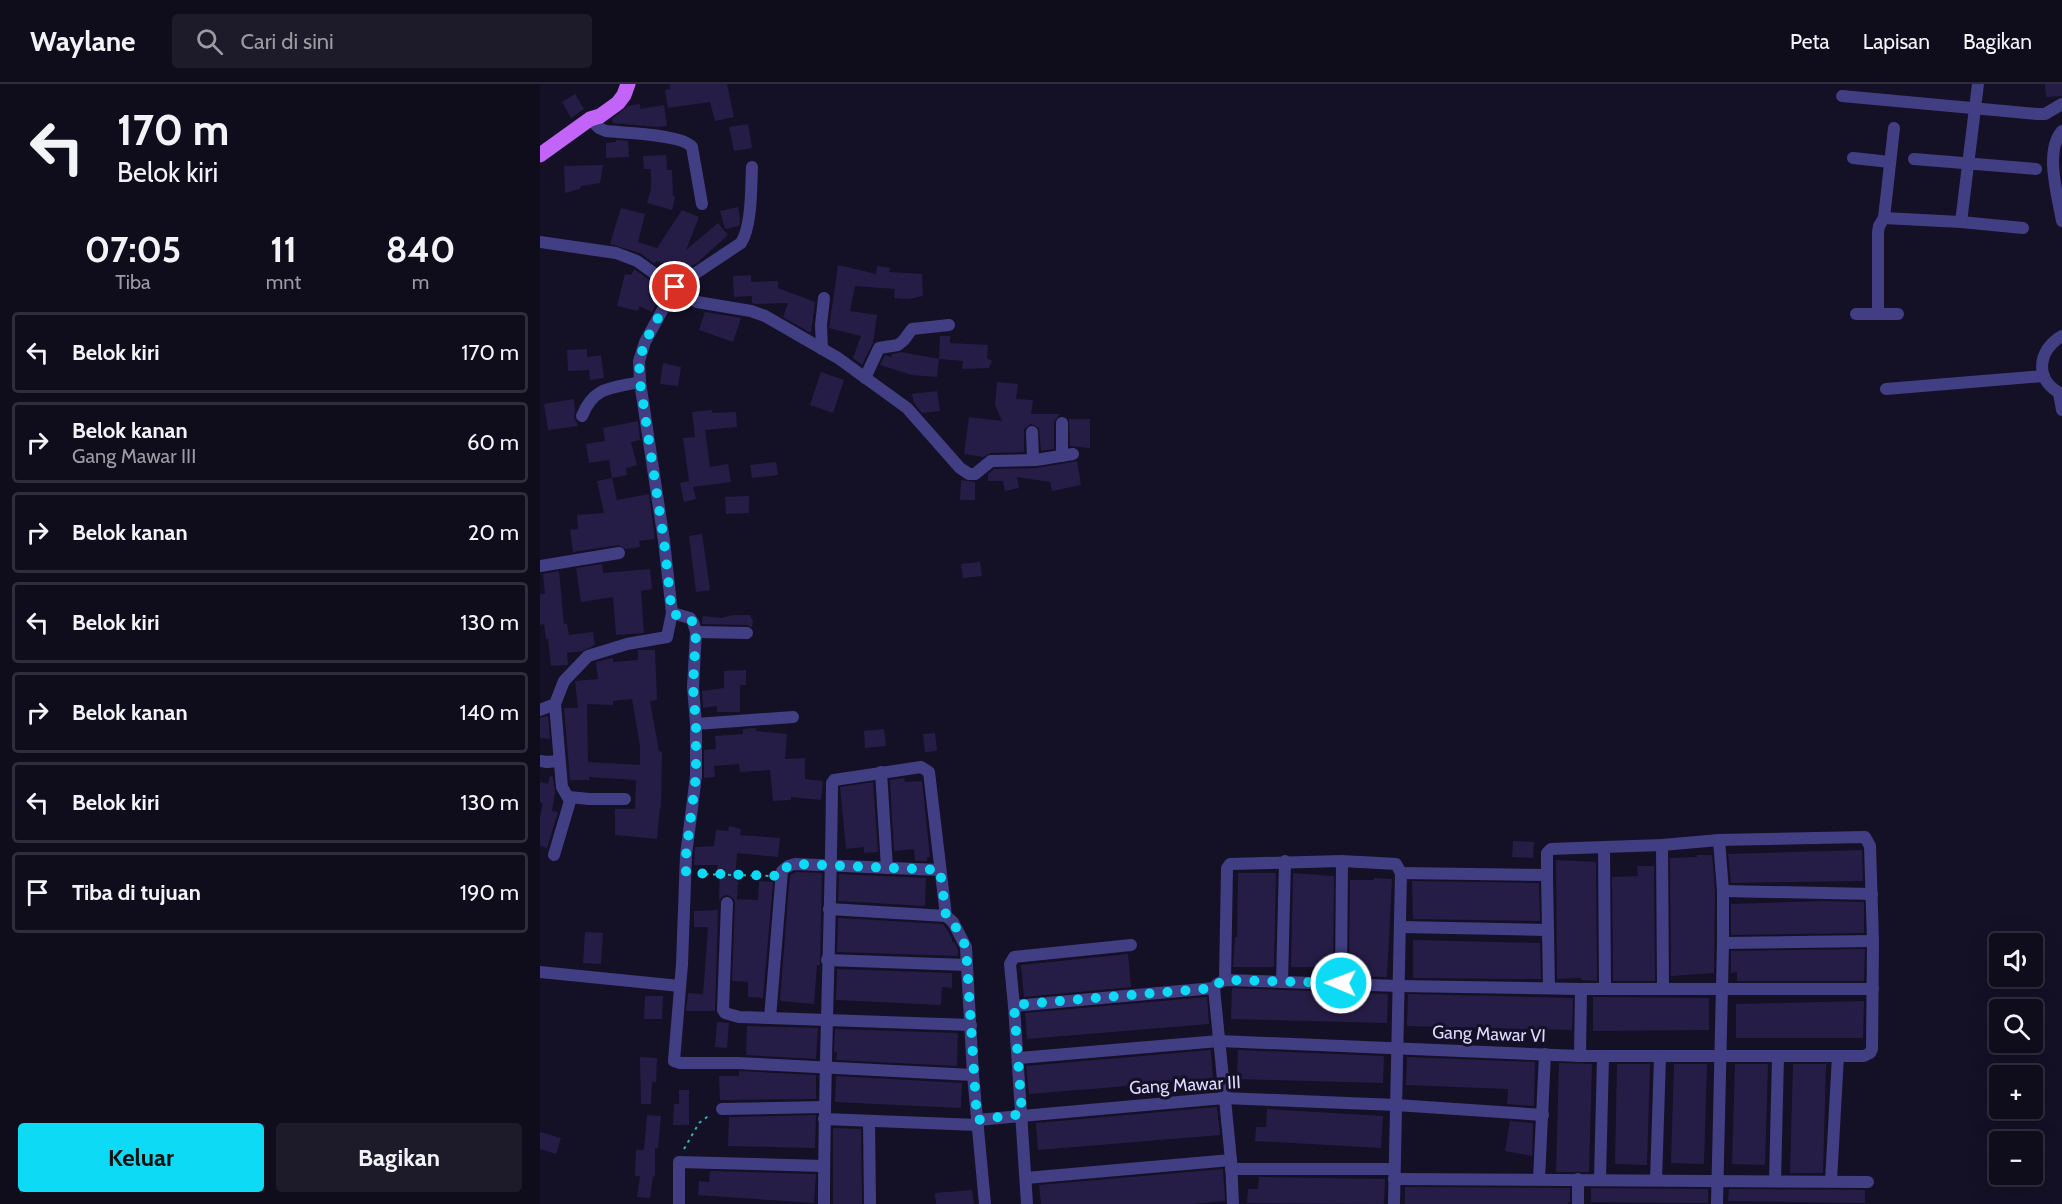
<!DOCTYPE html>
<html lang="id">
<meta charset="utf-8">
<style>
:root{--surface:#0f0c1c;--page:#1d1a29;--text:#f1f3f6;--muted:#9b9ba3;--line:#2f2c3b;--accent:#0ddaf4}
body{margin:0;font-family:Cabin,sans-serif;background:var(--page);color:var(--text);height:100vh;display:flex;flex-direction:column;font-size:22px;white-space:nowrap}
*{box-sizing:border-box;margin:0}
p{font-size:20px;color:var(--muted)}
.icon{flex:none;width:33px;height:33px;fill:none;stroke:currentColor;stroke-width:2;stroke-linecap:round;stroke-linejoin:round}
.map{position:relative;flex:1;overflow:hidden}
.panel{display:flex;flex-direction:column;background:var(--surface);width:540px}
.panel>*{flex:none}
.top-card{background:#0f0c1c;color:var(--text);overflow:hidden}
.controls{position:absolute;left:1449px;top:849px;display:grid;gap:12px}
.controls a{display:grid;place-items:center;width:54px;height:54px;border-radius:6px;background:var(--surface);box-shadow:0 6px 24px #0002,0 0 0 2px var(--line);font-size:30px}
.pin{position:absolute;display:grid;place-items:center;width:51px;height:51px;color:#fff;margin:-26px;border:3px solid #fff;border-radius:50%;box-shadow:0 2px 6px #0007}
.me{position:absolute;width:66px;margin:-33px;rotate:271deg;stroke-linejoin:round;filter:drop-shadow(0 0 4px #0008)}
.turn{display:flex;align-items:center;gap:21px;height:126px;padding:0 18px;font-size:27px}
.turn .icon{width:78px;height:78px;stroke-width:2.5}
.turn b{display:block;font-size:42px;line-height:51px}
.eta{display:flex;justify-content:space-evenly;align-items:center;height:102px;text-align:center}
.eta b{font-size:36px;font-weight:700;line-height:42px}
.button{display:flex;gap:12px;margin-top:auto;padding:12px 18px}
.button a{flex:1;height:69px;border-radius:6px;background:var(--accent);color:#111;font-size:24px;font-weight:700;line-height:69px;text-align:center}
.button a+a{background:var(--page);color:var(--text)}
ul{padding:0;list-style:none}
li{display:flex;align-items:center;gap:18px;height:81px;margin:0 12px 9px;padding:0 6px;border:3px solid var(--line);border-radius:6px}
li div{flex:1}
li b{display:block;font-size:22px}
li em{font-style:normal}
header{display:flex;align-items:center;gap:36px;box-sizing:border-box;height:84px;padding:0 30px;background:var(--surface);border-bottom:2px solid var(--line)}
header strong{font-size:28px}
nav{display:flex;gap:33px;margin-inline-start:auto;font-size:21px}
.search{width:420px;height:54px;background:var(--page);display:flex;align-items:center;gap:15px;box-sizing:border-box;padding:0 21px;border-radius:6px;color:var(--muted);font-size:22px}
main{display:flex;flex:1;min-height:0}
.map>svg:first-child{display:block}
.building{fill:#261d46;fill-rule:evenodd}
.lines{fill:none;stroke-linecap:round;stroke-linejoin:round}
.path{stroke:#35b3ad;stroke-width:2;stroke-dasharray:3 4.5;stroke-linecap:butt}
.minor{stroke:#413e83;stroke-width:12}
.major{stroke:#c264f8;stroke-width:15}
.route{stroke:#0ddaf4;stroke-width:10;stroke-dasharray:0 18}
.labels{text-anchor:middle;stroke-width:6;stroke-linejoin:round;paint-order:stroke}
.street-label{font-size:18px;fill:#dcd7fd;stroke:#141026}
</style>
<header>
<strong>Waylane</strong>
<div class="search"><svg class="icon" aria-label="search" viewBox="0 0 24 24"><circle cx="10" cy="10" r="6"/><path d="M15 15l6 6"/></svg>Cari di sini</div>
<nav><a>Peta</a><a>Lapisan</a><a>Bagikan</a></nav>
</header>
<main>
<section class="panel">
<div class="top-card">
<div class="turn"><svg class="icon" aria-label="left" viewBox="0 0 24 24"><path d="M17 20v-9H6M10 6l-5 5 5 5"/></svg><div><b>170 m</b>Belok kiri</div></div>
</div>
<div class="eta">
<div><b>07:05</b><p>Tiba</p></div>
<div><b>11</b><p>mnt</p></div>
<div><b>840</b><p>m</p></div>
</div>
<ul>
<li><svg class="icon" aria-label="left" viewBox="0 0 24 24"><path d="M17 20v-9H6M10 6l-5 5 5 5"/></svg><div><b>Belok kiri</b></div><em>170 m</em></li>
<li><svg class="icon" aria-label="right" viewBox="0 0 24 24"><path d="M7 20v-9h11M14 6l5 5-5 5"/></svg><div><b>Belok kanan</b><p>Gang Mawar III</p></div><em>60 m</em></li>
<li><svg class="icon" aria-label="right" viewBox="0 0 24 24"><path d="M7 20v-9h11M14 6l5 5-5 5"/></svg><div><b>Belok kanan</b></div><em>20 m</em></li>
<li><svg class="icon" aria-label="left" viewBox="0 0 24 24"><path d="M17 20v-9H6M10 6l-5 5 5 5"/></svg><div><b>Belok kiri</b></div><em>130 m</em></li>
<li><svg class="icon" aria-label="right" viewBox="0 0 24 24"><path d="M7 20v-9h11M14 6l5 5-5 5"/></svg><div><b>Belok kanan</b></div><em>140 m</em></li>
<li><svg class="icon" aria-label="left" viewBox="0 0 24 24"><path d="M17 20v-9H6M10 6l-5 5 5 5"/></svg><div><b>Belok kiri</b></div><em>130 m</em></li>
<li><svg class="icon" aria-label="arrive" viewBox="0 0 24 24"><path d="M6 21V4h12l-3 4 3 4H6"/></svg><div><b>Tiba di tujuan</b></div><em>190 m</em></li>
</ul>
<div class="button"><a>Keluar</a><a>Bagikan</a></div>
</section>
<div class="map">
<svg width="1522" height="1120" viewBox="0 0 1522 1120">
<rect width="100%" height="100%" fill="#141026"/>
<g class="building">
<path d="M130,0H187L194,33L175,37L170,18L128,24L125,6L130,5Z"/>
<path d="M1505,0H1522V12L1506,13Z"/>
<path d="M35,10L44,25L31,34L22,18Z"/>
<path d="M100,20V25L124,21L127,42L117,43L73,39L72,35L88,22Z"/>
<path d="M208,40L212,64L194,67L189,43Z"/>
<path d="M76,56L88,57L89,73L66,74V59L76,58Z"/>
<path d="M126,71L127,86H132L133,112L135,113L132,126L107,119L111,105V85H104L103,72Z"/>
<path d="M63,81L60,99L41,102L40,105L25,109L24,82Z"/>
<path d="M198,123L200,134L199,142L185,145L180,127Z"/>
<path d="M81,124L105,130L98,158L117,164L142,126L159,133L146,166L178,139L188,151L158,178L144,187L132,177L130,182L116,177L115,180L100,169L70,160Z"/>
<path d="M298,181L336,190L337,182L350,184L349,188L382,190L383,212L369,215L354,214L355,205L315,202L310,227L337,231L333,259L322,281L313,274L321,252L289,244Z"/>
<path d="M94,185L123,206L112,228L99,222L98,227L77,222L85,190L91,191Z"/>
<path d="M211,191V198L238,197V204L275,218L271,249L243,233L248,219L216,220L212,219V212L194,213L193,192Z"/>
<path d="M165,228L201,234L193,258L159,246Z"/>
<path d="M400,252H410V259L448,261L447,274L452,277L449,284L422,285L423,277L399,275L397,293L372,291L340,281L345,271L351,273L352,270L361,268L399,275Z"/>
<path d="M47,265V273L61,271L64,294L50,296L49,286L28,287L27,266Z"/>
<path d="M123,279L141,283L138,302L120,300Z"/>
<path d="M281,288L304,296L293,329L270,321Z"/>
<path d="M457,298L478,300L476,315L493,316L491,330H520L514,338V365L501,367L499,344L491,340L484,345V368L451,369L443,373L424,370L429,333L462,337L455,321Z"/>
<path d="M397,307L400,327L382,329L374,319L372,310Z"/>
<path d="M34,315L35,327L34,333L38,342L8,346L4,320Z"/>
<path d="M172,326V329L196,328L197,343L165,346L170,383L188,380L191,398L153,403L156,415L144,418L140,399L149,397L143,354L155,353L152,328Z"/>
<path d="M529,335H550V364L530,362Z"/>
<path d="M98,337L100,356L91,358L97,381L86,384L87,391L72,394L69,376L49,379L46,360L65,357L63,344Z"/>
<path d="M537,377L541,401L512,407L510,398L477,393L479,404L465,407L463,397H448V390L454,385L497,384Z"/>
<path d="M236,378L238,391L212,394L210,381Z"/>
<path d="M72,394L77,416L109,410L115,455L99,457L100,463L86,465L78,461L33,468L30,446L38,445L37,431L64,429L57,397Z"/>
<path d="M421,396L435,398V416H420Z"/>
<path d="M209,412V429L186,430L185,413Z"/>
<path d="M162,450L170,506L156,508L149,452Z"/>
<path d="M440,478L442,492L423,494L421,480Z"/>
<path d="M62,480L63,489L110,485L112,505L101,507L104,549L76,551L73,513L41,518L36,484Z"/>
<path d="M19,487L24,540H27L29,551L53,548L55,561L42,567L27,569L28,581L11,582L8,555H6L4,540L0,541V510H5L3,490Z"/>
<path d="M193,531H210L213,537L212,543L207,541L162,540L163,532L182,534Z"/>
<path d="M98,566H115L117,616L110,617L119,667L122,668L121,724H120L117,755L75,751V725H95L96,696L49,693V696H30L24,624H38L35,597L58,595L56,578L73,574V578L98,576ZM92,615L100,662V681L48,678L47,620L73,621V617Z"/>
<path d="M206,586V601H200V628H177V622L163,624L162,607L184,604V587Z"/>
<path d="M8,632L10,655L0,654V634Z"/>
<path d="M216,644V647L247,650L245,675L265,674V695L283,697L281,716L251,713V716L233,717L230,686L200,688L199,680L174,682L175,693L164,694V666L176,665L175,652L203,650V645Z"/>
<path d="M344,645L346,662L325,664L324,647Z"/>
<path d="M395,649L397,667L385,668L383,650Z"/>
<path d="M10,692L13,693L15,708L12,727L18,728L7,764L0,762V733L3,719L0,718V698L8,700Z"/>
<path d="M364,694L365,698L382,697L390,773H387V777H375L374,765L354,767L350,696Z"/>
<path d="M333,698L338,768L324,769V763L306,765L300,703Z"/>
<path d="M189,742L201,745L200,751L240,754L238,773L197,769L195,796L198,797L197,815L218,816L219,797L233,798L223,914L208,913V898L192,897L195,819L194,815L188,811L183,812L179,816L180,787H177L178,781H154L155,763L174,762L176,746L188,747Z"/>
<path d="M973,757L994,758L993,774L972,773Z"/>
<path d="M1322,766L1323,797L1191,799L1188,770Z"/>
<path d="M1157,771H1172L1175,807L1174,889L1131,892L1130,774L1157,773Z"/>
<path d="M1016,776L1056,778L1057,897L1041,896V894L1017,895Z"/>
<path d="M1097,782H1114L1115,897H1073L1072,793L1098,792Z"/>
<path d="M256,788L282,789L280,881H277L274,920L241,917L240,915L250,791Z"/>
<path d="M698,789H736L734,883H693L695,853H697Z"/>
<path d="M753,789L794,792L793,891H774V883H751Z"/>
<path d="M299,790L386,794L385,822L298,817Z"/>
<path d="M834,794L852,795L847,893L809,892L810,796H834Z"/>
<path d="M872,797L999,799L1000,837L873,835Z"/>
<path d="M1282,817L1324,818V849L1191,851V820Z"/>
<path d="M178,826L175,927H146L148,909L163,910L165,885L168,843H154V827Z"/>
<path d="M298,834L403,840L412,854V858H414L418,865V872L297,868Z"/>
<path d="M45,848L63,849L61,880L43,879Z"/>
<path d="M873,856L1000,859L1001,895L873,894Z"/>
<path d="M1325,865L1324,897H1197V888L1191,889V867Z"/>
<path d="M588,870L591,903L484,913L481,881Z"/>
<path d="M297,885L412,889V904L402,903L401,921L296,916Z"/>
<path d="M692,904L848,910L847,939L691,935Z"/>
<path d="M868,910L1033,914L1032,946L867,942Z"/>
<path d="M105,912H123L122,935H104Z"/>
<path d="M667,913L669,940L487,955L485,929Z"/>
<path d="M1053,913L1169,914V946L1053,947Z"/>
<path d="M1324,917L1323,954H1196V920Z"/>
<path d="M177,938L189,939L187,964L175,963Z"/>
<path d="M207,942L278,944L276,975L206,971Z"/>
<path d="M295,945L418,949L417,982L296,976L297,968H294Z"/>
<path d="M671,966L673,995L489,1010L486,982Z"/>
<path d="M698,966L844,972L843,999L697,995Z"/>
<path d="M100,973L117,974L116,998H112L111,1020H101Z"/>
<path d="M867,973L995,978L994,1022L967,1020L968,1005L866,1001Z"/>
<path d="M1019,979L1052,980L1049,1088H1016Z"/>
<path d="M1077,980H1110L1107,1081L1075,1080Z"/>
<path d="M1134,980H1167L1164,1080L1131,1079Z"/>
<path d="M1195,980H1228L1225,1081L1192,1080Z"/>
<path d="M1253,980H1286L1283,1089H1250Z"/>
<path d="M199,987L276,991V1015L180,1016L179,992H199Z"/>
<path d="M296,992L422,999L421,1024L295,1018Z"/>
<path d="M139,1006H149V1041H133L134,1020H139Z"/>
<path d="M677,1023L680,1051L498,1066L496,1039Z"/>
<path d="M727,1025L843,1032L841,1064L715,1057L716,1043H726Z"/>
<path d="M107,1031L121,1032L118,1064H115V1093L113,1092L110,1114L97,1113L100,1092H95L96,1066H104Z"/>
<path d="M276,1031L275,1064L188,1062L189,1033Z"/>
<path d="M970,1037L993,1039L992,1072L965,1067Z"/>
<path d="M293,1044L321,1045L322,1120H293Z"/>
<path d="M0,1048L21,1054L16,1070L0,1065Z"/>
<path d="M683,1085L685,1117L653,1120H501L499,1101Z"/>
<path d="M170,1087L276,1090L274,1119L158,1111L159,1097L169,1098Z"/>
<path d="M719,1093L845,1095L844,1120L707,1119L708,1105H718Z"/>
<path d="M865,1103L1030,1104V1118H1028V1120H865Z"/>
<path d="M1051,1104L1168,1105V1119L1051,1118Z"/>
<path d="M1189,1105L1325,1106V1119L1188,1117Z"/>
<path d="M432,1106L434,1120H396L395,1109Z"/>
</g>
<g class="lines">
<g class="path">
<path d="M158,790L230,792"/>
<path d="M144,1065L159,1039L171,1030"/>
</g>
<g class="minor">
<path d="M1302,12L1497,30H1505L1522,20"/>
<path d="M50,35L59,44L66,47C84,49 142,50 152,63L162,120"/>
<path d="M1522,47C1504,67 1518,113 1522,137"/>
<path d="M1313,74L1350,78"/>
<path d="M1374,75L1496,85"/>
<path d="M1344,134L1354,44"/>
<path d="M1421,138L1483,144"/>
<path d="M0,158L76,169L97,177L140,208L157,218L211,227L225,232L298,274L367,324L420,384L429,390H435L451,377L496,376L533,370"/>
<path d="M1316,230H1358"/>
<path d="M1338,230V148L1339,142L1344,134L1421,138L1438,0"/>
<path d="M1522,252C1497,266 1494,297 1522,310"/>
<path d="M282,265L281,241L284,214"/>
<path d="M325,294L339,264L358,261L364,256L372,245L409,241"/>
<path d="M100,298L99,277L105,258L135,203L201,159C212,142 211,103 212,83"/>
<path d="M1346,305L1504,292"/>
<path d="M1519,309L1522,326"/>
<path d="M522,339V372"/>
<path d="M492,348L493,375"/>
<path d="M0,482L79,469"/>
<path d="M132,529L150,534L153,538L156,548L153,603L156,640V692L146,771L142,880L134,977L140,979H197L433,991"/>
<path d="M156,548L207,549"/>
<path d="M0,626L15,620L24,597L48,572L87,560L127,553L132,529L124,457L100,298C72,304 54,302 42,332"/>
<path d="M156,640L253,633"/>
<path d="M0,677L7,678L19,677"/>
<path d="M341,688L347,784"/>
<path d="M29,713L49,715H85"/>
<path d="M1122,761L1123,905"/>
<path d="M14,771L30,717L22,703L15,620"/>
<path d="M861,789L1007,791L1009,904"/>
<path d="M1007,791V769L1011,765L1064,763"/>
<path d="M1183,807L1332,810"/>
<path d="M187,819L183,926L185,929L199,933L431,941"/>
<path d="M289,825L406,832L413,838L426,863L433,991L445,1120"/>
<path d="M861,843L1007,846"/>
<path d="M1183,859L1333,857"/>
<path d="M287,876L427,881"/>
<path d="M0,888L140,902"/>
<path d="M685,896L687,784L690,780L802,777L856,780L861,789L854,1120"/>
<path d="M742,898L745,777"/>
<path d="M801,899L802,777"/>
<path d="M1041,905L1040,972H1324L1330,969L1332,965L1333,857L1330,762L1325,753L1179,756L1122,761L1064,763L1065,905"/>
<path d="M474,922L470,880L474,873L591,861"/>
<path d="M230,934L242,787L248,782L255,780L400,786"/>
<path d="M479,974L679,957L1040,972"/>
<path d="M182,1025L284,1023"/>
<path d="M284,1035L438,1041"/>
<path d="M437,1036L684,1014L856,1021L1003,1031"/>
<path d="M329,1037L330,1120"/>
<path d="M691,1085H854"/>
<path d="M486,1094L691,1076"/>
<path d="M854,1095L1328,1098"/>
<path d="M999,1095L1005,970"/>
<path d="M1060,1095L1063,973"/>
<path d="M1116,1096L1120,973"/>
<path d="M1235,1097L1238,973"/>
<path d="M1291,1097L1298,972"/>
<path d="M139,1120V1078L284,1082"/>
<path d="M284,1120C284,980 291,839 292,699L294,696L381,683L389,688L406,832"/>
<path d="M487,1120L474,922L674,904"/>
<path d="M693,1120L691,1076L674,904L677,900L685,896L859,902L1041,905H1333"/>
<path d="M1038,1120V1095"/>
<path d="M1177,1120L1183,859V807L1179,756"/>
</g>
<path class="major" d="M0,71L50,35L60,32L78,19L84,11L88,0"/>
</g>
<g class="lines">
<path class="route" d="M135,203L105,258L99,277L100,298L124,457L132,530L150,534L155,542L156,548L153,603L156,640V692L146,771V789L242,792L245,784L255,780L400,786L406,832L413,838L426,863L437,1036L482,1030L474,921L674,904L677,900L685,896L801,899"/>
</g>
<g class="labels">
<g class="street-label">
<text transform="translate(949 950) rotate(2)" y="6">Gang Mawar VI</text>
<text transform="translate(645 1001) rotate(-3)" y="6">Gang Mawar III</text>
</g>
</g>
</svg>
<div class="controls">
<a><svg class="icon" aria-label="sound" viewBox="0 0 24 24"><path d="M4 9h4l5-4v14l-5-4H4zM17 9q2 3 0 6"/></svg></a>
<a><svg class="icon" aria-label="search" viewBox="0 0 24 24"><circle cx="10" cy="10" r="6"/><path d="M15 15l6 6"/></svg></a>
<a>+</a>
<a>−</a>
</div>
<div class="pin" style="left:135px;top:203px;background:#d93025"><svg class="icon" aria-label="arrive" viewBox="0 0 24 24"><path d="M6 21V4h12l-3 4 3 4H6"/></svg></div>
<svg class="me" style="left:801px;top:899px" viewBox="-20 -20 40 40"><circle r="17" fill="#0ddaf4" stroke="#fff" stroke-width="3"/><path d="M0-11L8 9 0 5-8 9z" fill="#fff"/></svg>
</div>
</main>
